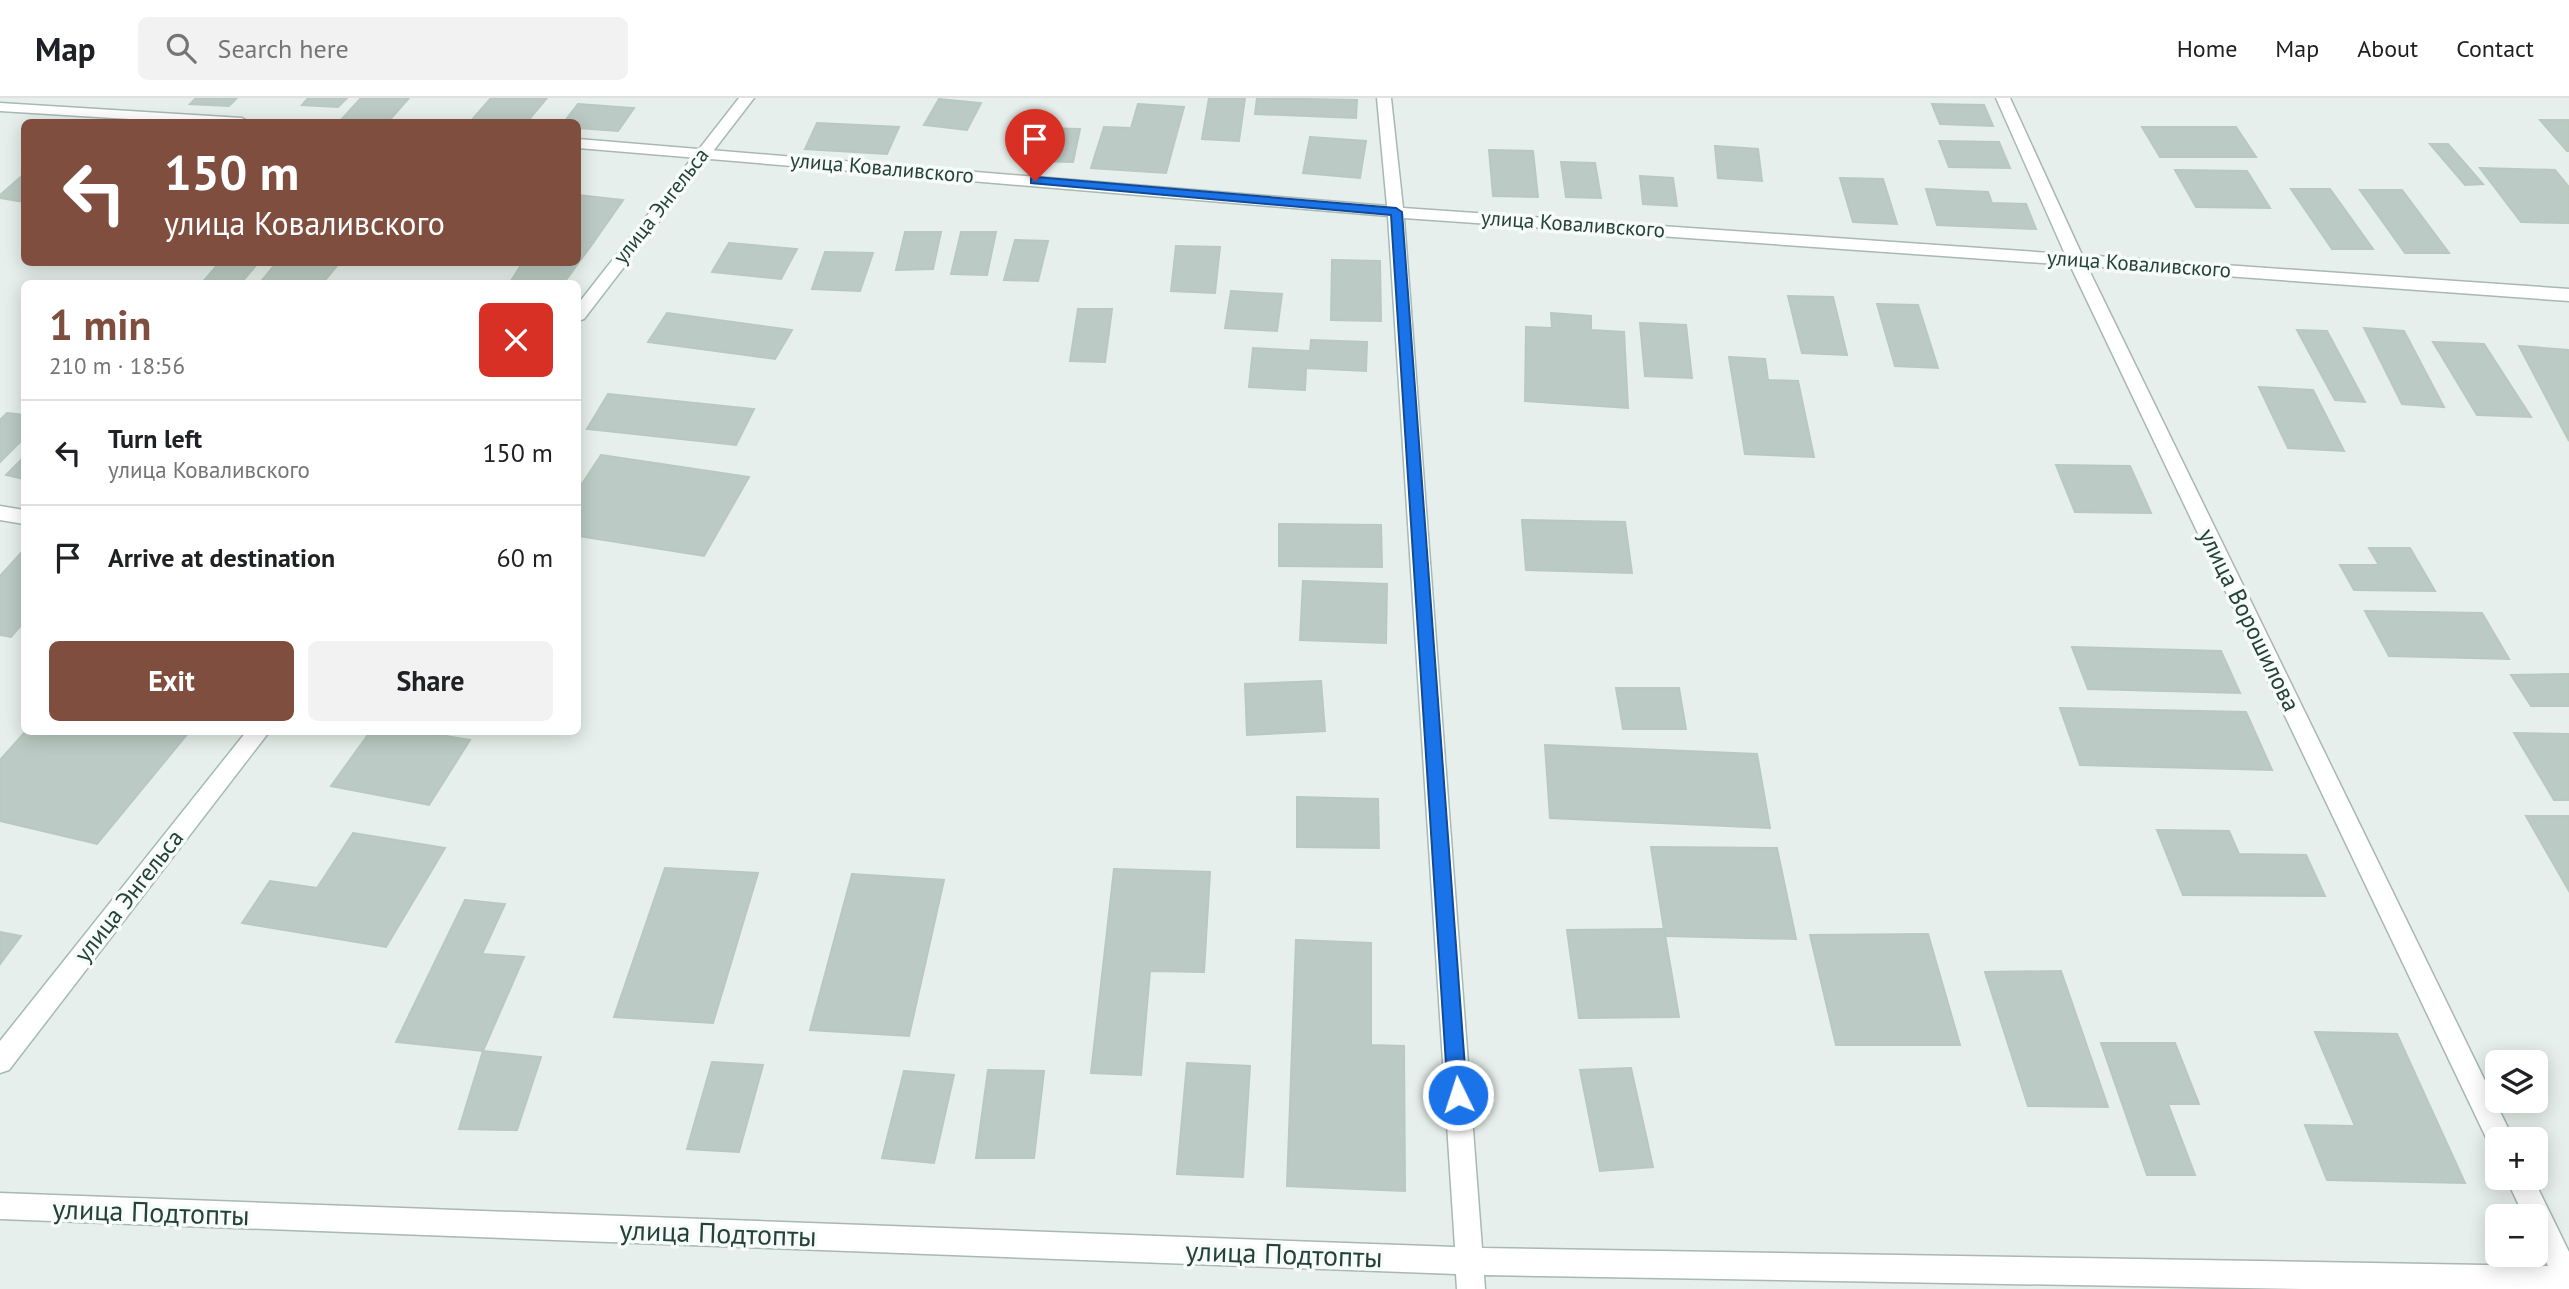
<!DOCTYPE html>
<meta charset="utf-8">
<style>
:root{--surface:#fff;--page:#f2f2f2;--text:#202124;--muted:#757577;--line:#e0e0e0;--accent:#7f4e3f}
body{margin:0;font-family:"PT Sans",sans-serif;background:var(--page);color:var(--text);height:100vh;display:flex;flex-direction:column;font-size:26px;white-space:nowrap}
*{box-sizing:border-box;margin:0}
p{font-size:23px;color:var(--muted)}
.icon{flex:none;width:38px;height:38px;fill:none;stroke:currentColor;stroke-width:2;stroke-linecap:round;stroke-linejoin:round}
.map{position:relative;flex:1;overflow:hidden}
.side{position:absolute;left:21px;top:182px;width:560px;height:455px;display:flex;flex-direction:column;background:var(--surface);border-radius:10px;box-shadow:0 4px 18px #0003}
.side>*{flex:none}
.top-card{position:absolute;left:21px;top:21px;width:560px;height:147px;border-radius:10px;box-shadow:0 4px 18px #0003;background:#7f4e3f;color:#fff;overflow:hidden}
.controls{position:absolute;left:2485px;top:952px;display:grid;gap:14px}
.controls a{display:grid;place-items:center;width:63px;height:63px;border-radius:10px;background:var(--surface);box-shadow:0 4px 18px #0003;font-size:35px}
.pin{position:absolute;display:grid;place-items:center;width:60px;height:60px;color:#fff;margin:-72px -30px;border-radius:50% 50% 50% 0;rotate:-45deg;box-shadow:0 0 7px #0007}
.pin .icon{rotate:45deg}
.me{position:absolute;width:77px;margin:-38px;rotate:356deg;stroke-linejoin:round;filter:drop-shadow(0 0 5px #0008)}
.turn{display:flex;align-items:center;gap:24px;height:147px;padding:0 28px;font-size:32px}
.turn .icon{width:91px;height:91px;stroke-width:2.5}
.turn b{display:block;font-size:49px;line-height:60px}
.round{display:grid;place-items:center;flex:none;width:74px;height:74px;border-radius:10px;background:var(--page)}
.overview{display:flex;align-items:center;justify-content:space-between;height:119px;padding:0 28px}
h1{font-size:42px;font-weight:600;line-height:52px;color:var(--accent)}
.cta{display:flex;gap:14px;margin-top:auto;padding:14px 28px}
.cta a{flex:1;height:80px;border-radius:10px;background:var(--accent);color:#fff;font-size:28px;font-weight:600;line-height:80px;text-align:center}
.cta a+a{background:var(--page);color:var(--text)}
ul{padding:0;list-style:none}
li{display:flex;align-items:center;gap:21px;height:105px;padding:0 28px;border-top:2px solid var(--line)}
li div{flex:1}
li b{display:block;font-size:26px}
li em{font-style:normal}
header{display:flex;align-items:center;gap:42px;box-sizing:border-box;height:98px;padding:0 35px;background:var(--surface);border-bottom:2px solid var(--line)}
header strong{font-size:33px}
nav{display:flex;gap:38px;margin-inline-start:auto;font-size:24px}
.search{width:490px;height:63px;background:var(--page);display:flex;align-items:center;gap:18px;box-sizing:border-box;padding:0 24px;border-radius:10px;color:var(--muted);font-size:26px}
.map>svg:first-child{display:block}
.building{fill:#bbcac4;stroke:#b8c9c2;stroke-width:2}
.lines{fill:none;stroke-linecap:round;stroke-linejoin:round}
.minor-casing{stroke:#a8b8b2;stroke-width:3}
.secondary-casing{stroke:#a4bbb3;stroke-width:3}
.minor{fill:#fff;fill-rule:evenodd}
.secondary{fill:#fff;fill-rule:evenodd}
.route{fill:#1a73e8;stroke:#114b97;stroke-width:2}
.labels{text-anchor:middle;stroke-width:7;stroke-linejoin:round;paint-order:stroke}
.far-street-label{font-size:21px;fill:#24423a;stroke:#f7fbf9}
.street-label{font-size:24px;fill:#24423a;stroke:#f7fbf9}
.near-street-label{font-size:28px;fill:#24423a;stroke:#f7fbf9}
</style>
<header>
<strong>Map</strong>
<div class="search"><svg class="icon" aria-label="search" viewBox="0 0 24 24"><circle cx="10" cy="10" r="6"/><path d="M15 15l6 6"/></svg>Search here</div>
<nav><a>Home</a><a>Map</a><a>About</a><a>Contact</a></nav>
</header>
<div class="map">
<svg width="2569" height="1191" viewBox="0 0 2569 1191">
<rect width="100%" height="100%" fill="#e6efeb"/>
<g class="building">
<path d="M196,0H237L229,8L190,6Z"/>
<path d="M308,0H347L338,9L302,7Z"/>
<path d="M361,0H409L388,24L342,21Z"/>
<path d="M491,0H547L527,24H470Z"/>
<path d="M1209,0H1245L1239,43L1202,41Z"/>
<path d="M1257,0L1357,2L1356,20L1255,16Z"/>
<path d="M939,1L981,5L967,32L924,27Z"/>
<path d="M578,6L634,10L618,33L578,30V24H564Z"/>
<path d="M1138,6L1184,9L1166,75L1091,70L1104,29L1131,30Z"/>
<path d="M1932,6L1984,7L1993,28L1940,26Z"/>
<path d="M2540,22H2569V53H2567Z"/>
<path d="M817,25L899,29L887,56L805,51Z"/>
<path d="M2142,29H2236L2256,59H2160Z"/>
<path d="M1037,30L1080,31L1073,64L1029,63Z"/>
<path d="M1310,39L1366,43L1360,80L1303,75Z"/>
<path d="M1939,43L1999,44L2010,70L1949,69Z"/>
<path d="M2430,46H2448L2483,86L2465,87Z"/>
<path d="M1715,48L1758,51L1762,83L1718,80Z"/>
<path d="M1489,52L1533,53L1538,99L1493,98Z"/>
<path d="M1561,64L1595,65L1601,100L1566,99Z"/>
<path d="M2480,70L2555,72L2569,89V125L2521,124Z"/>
<path d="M2175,72L2247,73L2270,110L2196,109Z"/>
<path d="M24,76V104L0,100V97Z"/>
<path d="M1640,78L1673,80L1677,108L1643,106Z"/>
<path d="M1840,80L1883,81L1897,126L1853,124Z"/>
<path d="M1926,91L1988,94L1992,105L2026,106L2036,131L1937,127Z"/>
<path d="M2291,91H2330L2373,151H2332Z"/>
<path d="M2360,92H2402L2449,155H2405Z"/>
<path d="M578,97L623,102L593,145L578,143Z"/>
<path d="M905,134H941L933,171L896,172Z"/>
<path d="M961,134H996L987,177L951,176Z"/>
<path d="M1015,142L1048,143L1038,183L1004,182Z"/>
<path d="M578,143L593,145L563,186H509L523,164H578Z"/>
<path d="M729,145L797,151L781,181L712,174Z"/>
<path d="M1176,148L1220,149L1215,195L1171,193Z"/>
<path d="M825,154L873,155L860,193L812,191Z"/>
<path d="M1332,162L1380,163L1381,223L1331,222Z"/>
<path d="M220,164H259L240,186H201Z"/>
<path d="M277,164H340L322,186H259Z"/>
<path d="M1231,193L1282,196L1277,233L1225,230Z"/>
<path d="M1788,198L1833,199L1847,257L1802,255Z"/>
<path d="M1877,206L1918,207L1938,270L1895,268Z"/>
<path d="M1078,211H1112L1105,264L1070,263Z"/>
<path d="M667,215L792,232L775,261L648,244Z"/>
<path d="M1551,215L1591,218V232L1624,234L1628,310L1525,303L1526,229L1552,230Z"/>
<path d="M1640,225L1686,227L1692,280L1645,278Z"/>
<path d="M2364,230L2404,233L2444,309L2402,306Z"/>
<path d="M2297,232L2327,233L2365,304L2335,302Z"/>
<path d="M1311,242L1367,244L1366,273L1306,270L1305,292L1249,289L1253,250L1310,253Z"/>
<path d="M2433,244L2484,246L2531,319L2477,317Z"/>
<path d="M2519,248L2569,252V343Z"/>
<path d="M1729,259L1765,261L1768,282L1798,283L1814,359L1745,356Z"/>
<path d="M2259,289L2313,292L2344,353L2288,350Z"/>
<path d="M608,296L754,311L736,347L587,331Z"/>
<path d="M7,315L24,317V340L0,364V322Z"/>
<path d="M601,357L749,379L704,458L578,438V392Z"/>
<path d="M24,359V381L6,377Z"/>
<path d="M2056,367L2130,368L2151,415L2075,414Z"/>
<path d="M1522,422L1625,424L1632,475L1526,472Z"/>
<path d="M1279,426L1381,427L1382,469L1279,468Z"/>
<path d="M2369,450H2410L2435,493L2354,492L2340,467H2379Z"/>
<path d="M21,455L24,456V524L11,539L0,537V478Z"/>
<path d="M1303,483L1387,486L1386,545L1300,542Z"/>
<path d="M2365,513L2482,515L2509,561L2389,558Z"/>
<path d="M2072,549L2221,553L2240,595L2088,591Z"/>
<path d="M2569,576V608H2531L2511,577Z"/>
<path d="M1321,583L1325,633L1247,637L1245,586Z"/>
<path d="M1616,590H1679L1686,631H1623Z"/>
<path d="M2060,610L2246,614L2272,672L2080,667Z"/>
<path d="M25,634H189L97,746L0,723V662Z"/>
<path d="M370,634H422L470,642L429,707L331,688Z"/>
<path d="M2514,635L2569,636V702H2554Z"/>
<path d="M1545,647L1757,656L1770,730L1550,720Z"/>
<path d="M1297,699L1378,701L1379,750L1297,749Z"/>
<path d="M2526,718H2569V793Z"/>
<path d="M2157,732L2229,733L2239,756L2306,757L2325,798L2183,797Z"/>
<path d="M353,735L445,750L386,849L242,825L270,783L317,790Z"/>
<path d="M1651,749L1777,750L1796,841L1665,838Z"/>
<path d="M665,770L758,775L713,925L614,919Z"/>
<path d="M1114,771L1210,774L1204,874L1150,873L1141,977L1091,975Z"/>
<path d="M852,776L944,782L909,938L810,932Z"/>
<path d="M465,802L505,806L482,856L524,859L483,953L396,944Z"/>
<path d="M1664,831L1679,919L1579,920L1567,832Z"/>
<path d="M0,834L21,838L0,866Z"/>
<path d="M1928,836L1960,947H1836L1810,837Z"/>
<path d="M1296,842L1371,845V947L1404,948L1405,1093L1287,1088Z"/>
<path d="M2061,873L2108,1009L2028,1008L1985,874Z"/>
<path d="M2315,934L2397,936L2465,1085L2327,1082L2305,1027L2355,1028Z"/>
<path d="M2101,945H2175L2199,1006H2168L2195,1077H2147Z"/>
<path d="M483,953L541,959L517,1032L459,1031Z"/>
<path d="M712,964L763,967L739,1054L687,1051Z"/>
<path d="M1187,965L1250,968L1243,1079L1177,1076Z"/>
<path d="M1631,970L1653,1069L1600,1073L1580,972Z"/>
<path d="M988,972L1044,973L1034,1060H976Z"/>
<path d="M904,973L954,977L934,1065L882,1060Z"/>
</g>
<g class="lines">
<defs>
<g id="minor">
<path d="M1377,0H1391L1403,110L2065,156L1996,0H2010L2082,157L2569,191V203L2087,168L2509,1032L2513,1041H2497V1053L2491,1050L2070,167L1404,120L1482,1150L2548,1168L2536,1143V1118H2524L2506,1080H2533L2569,1154V1191H2304L1484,1177L1485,1191H1457L1456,1176L0,1121V1095L1455,1149L1388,118L578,50V41L1387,108Z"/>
<path d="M0,5L242,20L249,24H178L0,13Z"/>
<path d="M0,408L24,412V426L0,422Z"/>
</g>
<g id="secondary">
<path d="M739,0H754L584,221L578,223V206Z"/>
<path d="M246,634H269L9,972L0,975V943Z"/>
</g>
</defs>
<use href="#minor" class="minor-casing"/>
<use href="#secondary" class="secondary-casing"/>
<use href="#minor" class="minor"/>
<use href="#secondary" class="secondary"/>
</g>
<path class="route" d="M1035,79L1396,110L1402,114L1467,997L1465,1004L1458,1006L1451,1004L1448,997L1391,117L1031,85V80Z"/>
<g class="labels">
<g class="far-street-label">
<text transform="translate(882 70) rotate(5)" y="7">улица Коваливского</text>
<text transform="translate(661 108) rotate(-52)" y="7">улица Энгельса</text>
<text transform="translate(1573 126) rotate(4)" y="7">улица Коваливского</text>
<text transform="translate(2139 166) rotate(4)" y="7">улица Коваливского</text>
</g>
<g class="street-label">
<text transform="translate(2249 522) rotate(64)" y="8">улица Ворошилова</text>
<text transform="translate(129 798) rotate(-52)" y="8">улица Энгельса</text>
</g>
<g class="near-street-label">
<text transform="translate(151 1114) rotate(2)" y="10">улица Подтопты</text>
<text transform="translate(718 1135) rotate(2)" y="10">улица Подтопты</text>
<text transform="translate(1284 1156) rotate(2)" y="10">улица Подтопты</text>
</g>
</g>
</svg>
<div class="controls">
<a><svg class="icon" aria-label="layers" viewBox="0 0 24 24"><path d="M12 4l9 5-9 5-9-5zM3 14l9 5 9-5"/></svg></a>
<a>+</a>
<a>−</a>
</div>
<div class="pin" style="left:1035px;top:83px;background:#d93025"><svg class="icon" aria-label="arrive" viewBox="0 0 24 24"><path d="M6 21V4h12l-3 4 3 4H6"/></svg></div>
<svg class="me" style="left:1458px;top:997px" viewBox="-20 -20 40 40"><circle r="17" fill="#1a73e8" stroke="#fff" stroke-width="3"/><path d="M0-11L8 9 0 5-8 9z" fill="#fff"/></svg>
<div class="top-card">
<div class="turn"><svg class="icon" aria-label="left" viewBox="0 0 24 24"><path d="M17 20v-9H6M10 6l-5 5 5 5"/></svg><div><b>150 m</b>улица Коваливского</div></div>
</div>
<section class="side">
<div class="overview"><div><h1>1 min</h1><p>210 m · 18:56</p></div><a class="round" style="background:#d93025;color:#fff"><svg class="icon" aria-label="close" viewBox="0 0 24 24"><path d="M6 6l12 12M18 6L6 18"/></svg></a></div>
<ul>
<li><svg class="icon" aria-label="left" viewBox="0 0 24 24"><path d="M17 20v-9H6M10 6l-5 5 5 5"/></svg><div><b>Turn left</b><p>улица Коваливского</p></div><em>150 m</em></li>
<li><svg class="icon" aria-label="arrive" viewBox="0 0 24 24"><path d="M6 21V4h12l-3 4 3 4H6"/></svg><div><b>Arrive at destination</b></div><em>60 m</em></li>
</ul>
<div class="cta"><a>Exit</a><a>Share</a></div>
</section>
</div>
